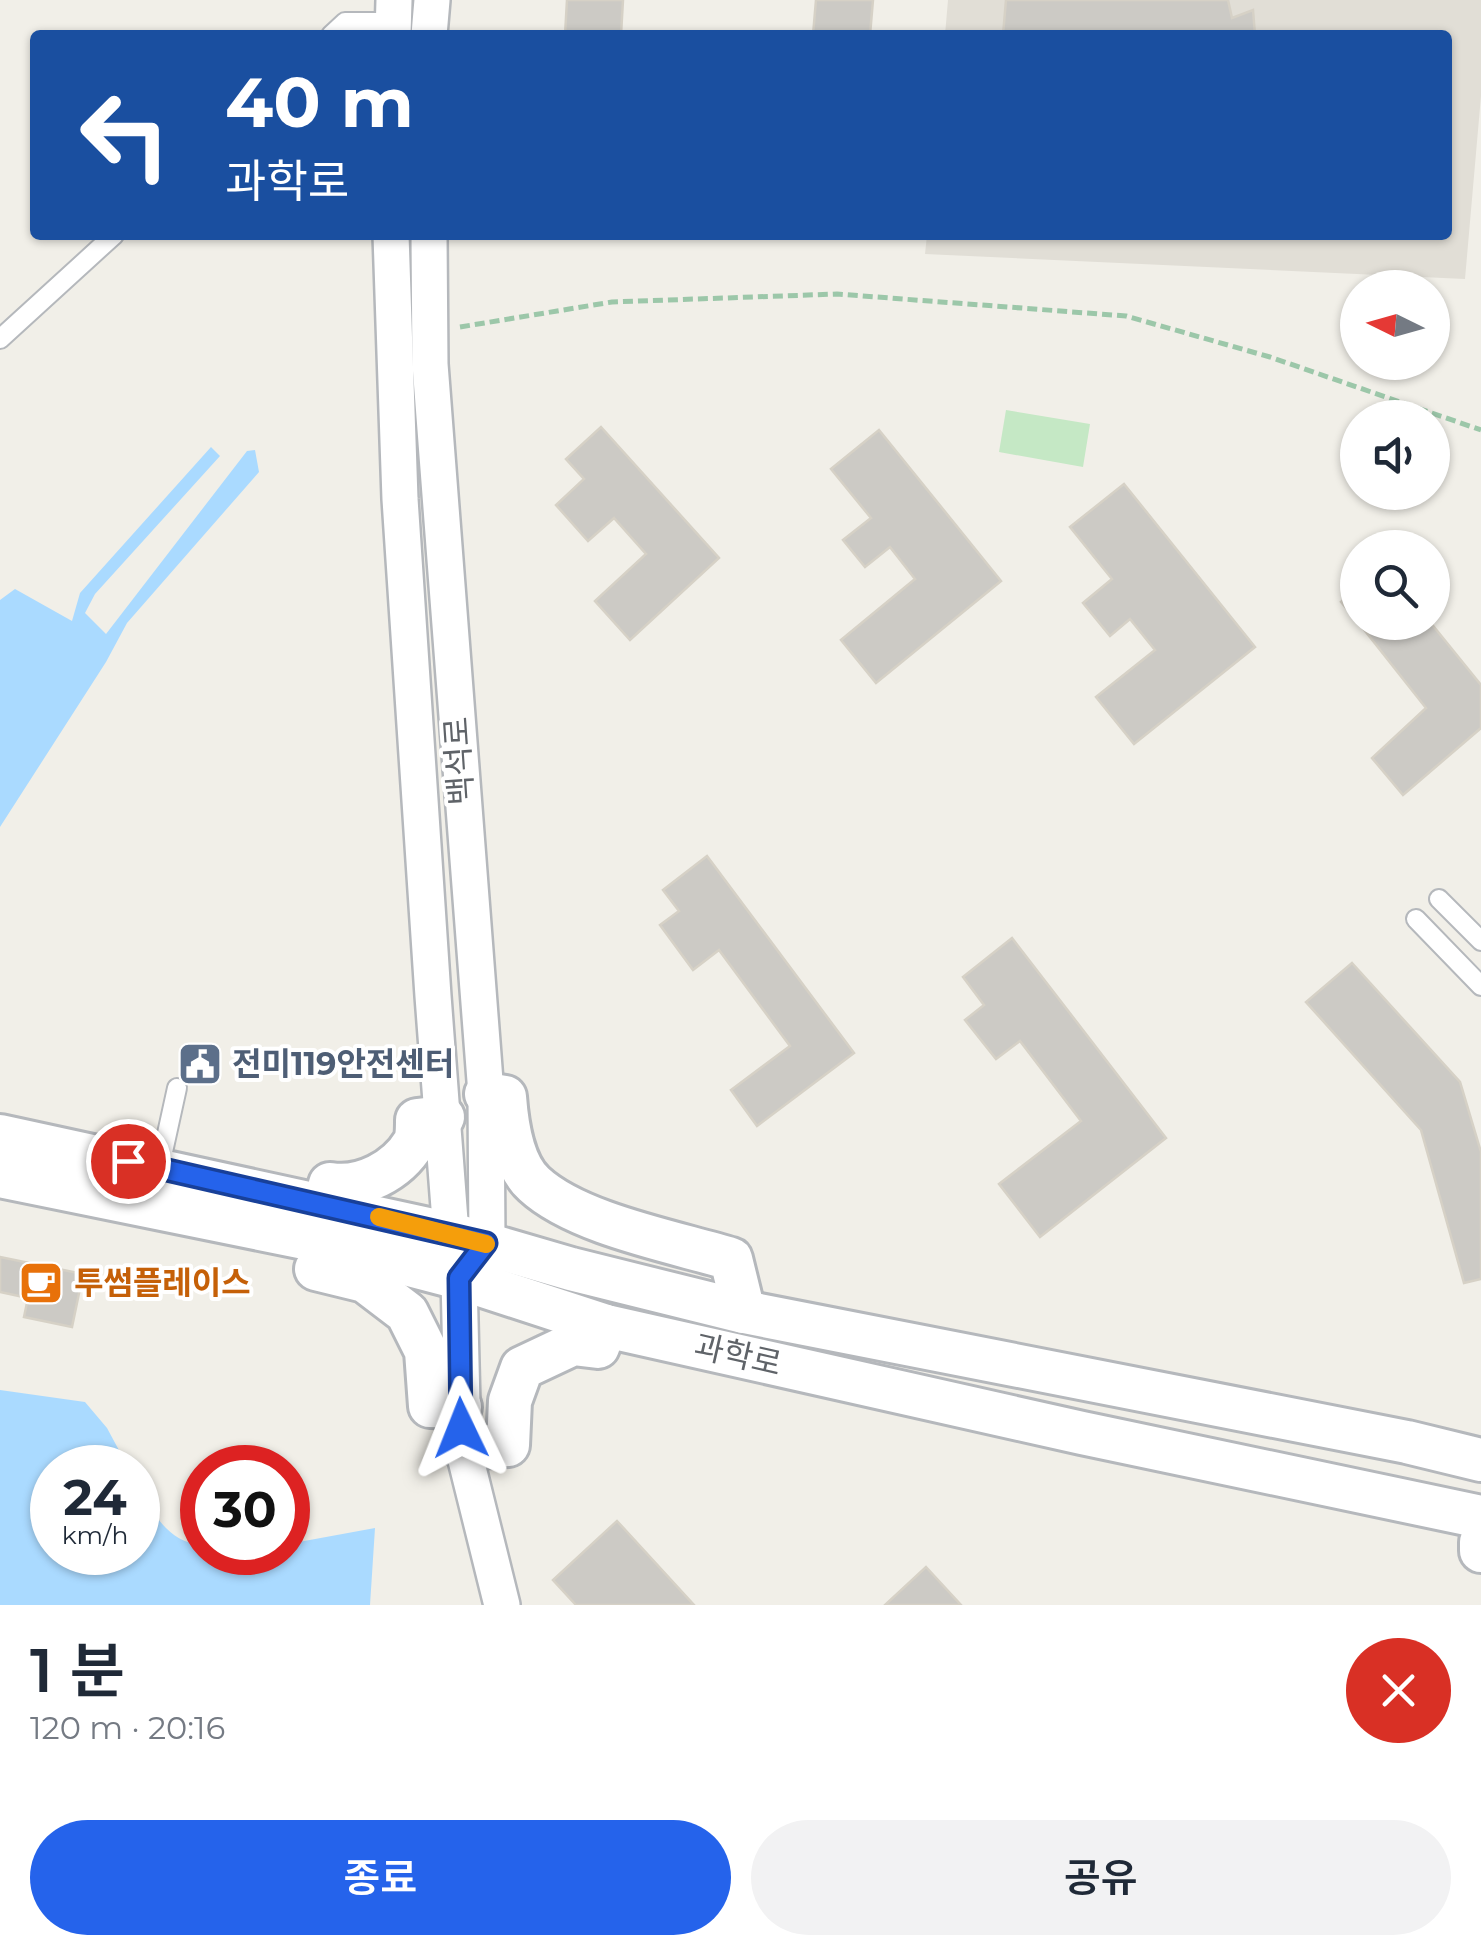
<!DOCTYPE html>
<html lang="ko">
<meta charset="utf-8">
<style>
:root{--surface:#fff;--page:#f2f2f3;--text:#1f2937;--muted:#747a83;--accent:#2563eb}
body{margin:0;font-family:Montserrat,"Noto Sans KR",sans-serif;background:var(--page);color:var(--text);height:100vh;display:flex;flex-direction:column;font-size:38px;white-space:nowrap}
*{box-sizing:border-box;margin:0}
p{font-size:32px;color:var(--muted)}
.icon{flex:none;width:55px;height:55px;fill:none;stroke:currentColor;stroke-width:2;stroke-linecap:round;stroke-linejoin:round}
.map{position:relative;height:1605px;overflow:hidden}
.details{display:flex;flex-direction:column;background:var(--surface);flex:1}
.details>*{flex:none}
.banner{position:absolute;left:30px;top:30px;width:1422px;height:210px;border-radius:10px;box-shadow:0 2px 8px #0004;background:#1a4fa0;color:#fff;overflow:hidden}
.needle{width:65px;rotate:275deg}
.controls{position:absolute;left:1340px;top:270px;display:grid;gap:20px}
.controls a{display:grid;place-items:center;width:110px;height:110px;border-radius:50%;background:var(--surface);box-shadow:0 2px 8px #0004;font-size:50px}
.speed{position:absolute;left:30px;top:1445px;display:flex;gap:20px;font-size:50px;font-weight:700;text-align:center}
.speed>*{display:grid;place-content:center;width:130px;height:130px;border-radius:50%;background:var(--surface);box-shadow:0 2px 8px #0004;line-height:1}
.speed small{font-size:25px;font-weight:400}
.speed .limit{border:15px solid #d22;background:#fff;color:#111}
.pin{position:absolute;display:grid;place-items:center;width:85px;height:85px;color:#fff;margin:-42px;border:5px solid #fff;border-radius:50%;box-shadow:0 2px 10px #0007}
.me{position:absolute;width:110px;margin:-55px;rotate:358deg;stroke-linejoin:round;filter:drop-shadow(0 0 8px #0008)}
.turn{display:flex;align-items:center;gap:35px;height:210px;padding:0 30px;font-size:45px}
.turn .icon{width:130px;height:130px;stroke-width:2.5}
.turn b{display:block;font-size:70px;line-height:85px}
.round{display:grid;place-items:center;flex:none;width:105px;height:105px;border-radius:52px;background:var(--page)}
.summary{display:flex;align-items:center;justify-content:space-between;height:170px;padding:0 30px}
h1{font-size:60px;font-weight:600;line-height:75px}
.action{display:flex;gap:20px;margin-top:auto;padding:20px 30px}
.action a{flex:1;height:115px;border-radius:60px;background:var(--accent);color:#fff;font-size:40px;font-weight:600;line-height:115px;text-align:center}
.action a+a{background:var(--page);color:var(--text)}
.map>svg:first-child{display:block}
.education{fill:#e1ded6}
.green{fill:#c5e8c5}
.water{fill:#aadaff}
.building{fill:#cccac5;stroke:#d6d1c6;stroke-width:2.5}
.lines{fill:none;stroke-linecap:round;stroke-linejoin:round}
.service-casing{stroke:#b5b8bc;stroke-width:22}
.minor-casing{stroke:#b5b8bc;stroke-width:40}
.tertiary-casing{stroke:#b5b8bc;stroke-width:48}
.path{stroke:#9cc7a9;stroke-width:5;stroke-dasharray:10 5;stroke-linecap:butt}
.service{stroke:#fff;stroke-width:18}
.minor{stroke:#fff;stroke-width:35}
.tertiary{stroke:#fff;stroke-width:42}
.route-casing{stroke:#184099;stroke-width:25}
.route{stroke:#2563eb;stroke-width:18}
.slow{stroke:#f59e0b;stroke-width:18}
.labels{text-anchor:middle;stroke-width:8;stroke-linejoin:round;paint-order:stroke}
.street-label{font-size:32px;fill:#5f6368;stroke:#fff}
.service-label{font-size:32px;font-weight:bold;fill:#4e5e75;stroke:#fff;text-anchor:start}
.food-label{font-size:32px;font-weight:bold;fill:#c56008;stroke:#fff;text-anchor:start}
</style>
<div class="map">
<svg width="1481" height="1605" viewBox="0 0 1481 1605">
<rect width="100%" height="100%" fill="#f1efe8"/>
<path class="education" d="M948,0H1481V96L1465,279L925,254L927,235H1448V35H945Z"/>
<path class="green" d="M1006,410L1090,424L1083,467L999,452Z"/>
<g class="water">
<path d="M211,447L220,456L95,594L85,613L106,634L247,451L255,450L259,472L127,623L106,662L0,827V600L15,589L72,621L80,593Z"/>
<path d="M0,1390L85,1402L107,1428L128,1467L52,1468V1552H138V1485C153,1513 167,1542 202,1545V1552H288V1544L375,1528L370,1605H0Z"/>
</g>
<g class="building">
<path d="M567,0H623L621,35H565Z"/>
<path d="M816,0H873L870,35H813Z"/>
<path d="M1006,0H1228L1232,18L1253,10L1255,35H1003Z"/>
<path d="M601,427L719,558L630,640L595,601L646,554L614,518L588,541L556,505L584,479L566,459Z"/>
<path d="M879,430L1001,581L876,683L841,640L915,579L890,547L865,567L843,540L871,518L831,469Z"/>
<path d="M1124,484L1255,647L1134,744L1096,697L1155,650L1130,619L1110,636L1083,603L1112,579L1070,527Z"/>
<path d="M1358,588V622L1341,602Z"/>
<path d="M1358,622H1430L1481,685V728L1403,795L1372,758L1426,708Z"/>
<path d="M707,856L854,1053L757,1126L731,1090L790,1046L719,950L693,970L660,925L679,911L663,890Z"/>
<path d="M1012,938L1166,1138L1040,1237L999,1184L1081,1121L1020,1041L996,1059L965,1020L984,1005L963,977Z"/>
<path d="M1352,963L1460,1082L1481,1152V1279L1464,1283L1421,1130L1306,1002Z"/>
<path d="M0,1257L83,1274L72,1327L24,1317L28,1298L0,1292Z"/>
<path d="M617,1521L694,1605H576L553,1580Z"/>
<path d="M926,1567L961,1605H885Z"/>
</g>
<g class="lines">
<defs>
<g id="service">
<path d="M331,35L345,22H393"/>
<path d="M0,339L114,235"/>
<path d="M1439,899L1481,941"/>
<path d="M1416,919L1481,986"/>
<path d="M159,1170L177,1088"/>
</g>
<g id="minor">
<path d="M393,35L394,0"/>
<path d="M429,35L432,0"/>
<path d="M391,235L400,499L433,996L451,1234L459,1278L463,1448L502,1605"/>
<path d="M429,235L430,364L486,1094L487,1243L472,1262"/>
</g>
<g id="tertiary">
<path d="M486,1094L505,1097C507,1124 513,1165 534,1184C577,1224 675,1242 731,1259L744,1312"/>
<path d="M0,1136L451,1234L571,1269L744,1312L1407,1442L1481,1460"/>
<path d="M0,1176L314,1240L459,1278L606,1326L1082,1433L1481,1517"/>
<path d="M325,1204L330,1184C362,1189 397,1171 414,1143C417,1137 417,1127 417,1120L443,1117"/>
<path d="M316,1269L365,1281L407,1313L426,1351L430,1406L460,1407"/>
<path d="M463,1448L508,1445L510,1401L522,1368L573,1344L598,1347L606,1326"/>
<path d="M1481,1542V1551"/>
</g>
</defs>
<use href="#service" class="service-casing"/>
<use href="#minor" class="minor-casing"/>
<use href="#tertiary" class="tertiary-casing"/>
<path class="path" d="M460,327L612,302L837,294L1126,316L1270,357L1481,430"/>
<use href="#service" class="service"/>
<use href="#minor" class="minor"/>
<use href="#tertiary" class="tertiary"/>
</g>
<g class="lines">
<defs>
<path id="route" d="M128,1161L486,1243L459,1278L461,1428"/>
</defs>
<use href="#route" class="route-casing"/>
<use href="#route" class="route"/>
<path class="slow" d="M379,1217L486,1244"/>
</g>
<defs>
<symbol id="civic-square" viewBox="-11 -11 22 22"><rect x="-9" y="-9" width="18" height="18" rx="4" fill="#5c6f8a" stroke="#fff"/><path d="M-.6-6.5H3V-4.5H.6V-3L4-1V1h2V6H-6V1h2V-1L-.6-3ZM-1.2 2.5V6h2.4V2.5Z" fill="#fff"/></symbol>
<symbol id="cafe-square" viewBox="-11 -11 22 22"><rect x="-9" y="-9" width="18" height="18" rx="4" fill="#e8710a" stroke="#fff"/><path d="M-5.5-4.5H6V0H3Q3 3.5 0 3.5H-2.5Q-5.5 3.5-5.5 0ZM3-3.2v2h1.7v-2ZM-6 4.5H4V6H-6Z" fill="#fff"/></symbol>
</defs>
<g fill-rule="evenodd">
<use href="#civic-square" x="175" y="1039" width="50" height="50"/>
<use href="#cafe-square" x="16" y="1258" width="50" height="50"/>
</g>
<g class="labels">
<g class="street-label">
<text transform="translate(459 761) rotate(-94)" y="11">백석로</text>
<text transform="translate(738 1355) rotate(13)" y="11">과학로</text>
</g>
<g class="service-label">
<text x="232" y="1075">전미119안전센터</text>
</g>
<g class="food-label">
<text x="74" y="1294">투썸플레이스</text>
</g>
</g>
</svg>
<div class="controls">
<a><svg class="needle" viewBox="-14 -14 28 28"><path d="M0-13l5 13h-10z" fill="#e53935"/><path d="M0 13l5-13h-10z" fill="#747a83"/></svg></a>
<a><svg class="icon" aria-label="sound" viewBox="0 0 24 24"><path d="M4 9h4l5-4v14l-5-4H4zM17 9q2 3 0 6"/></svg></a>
<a><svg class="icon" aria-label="search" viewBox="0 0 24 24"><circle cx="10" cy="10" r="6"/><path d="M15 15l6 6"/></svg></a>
</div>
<div class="speed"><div>24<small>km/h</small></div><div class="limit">30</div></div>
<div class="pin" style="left:128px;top:1161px;background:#d93025"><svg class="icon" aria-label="arrive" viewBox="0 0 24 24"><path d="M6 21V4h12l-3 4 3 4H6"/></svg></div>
<svg class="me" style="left:461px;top:1428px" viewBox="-20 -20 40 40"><path d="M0-17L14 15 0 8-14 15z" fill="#2563eb" stroke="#fff" stroke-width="4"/></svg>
<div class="banner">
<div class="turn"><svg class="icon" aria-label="left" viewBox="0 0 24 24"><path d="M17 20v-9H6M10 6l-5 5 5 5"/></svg><div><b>40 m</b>과학로</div></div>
</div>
</div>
<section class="details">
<div class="summary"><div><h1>1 분</h1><p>120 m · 20:16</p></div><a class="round" style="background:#d93025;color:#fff"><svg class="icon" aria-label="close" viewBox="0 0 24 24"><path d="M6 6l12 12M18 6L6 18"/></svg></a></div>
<div class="action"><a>종료</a><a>공유</a></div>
</section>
